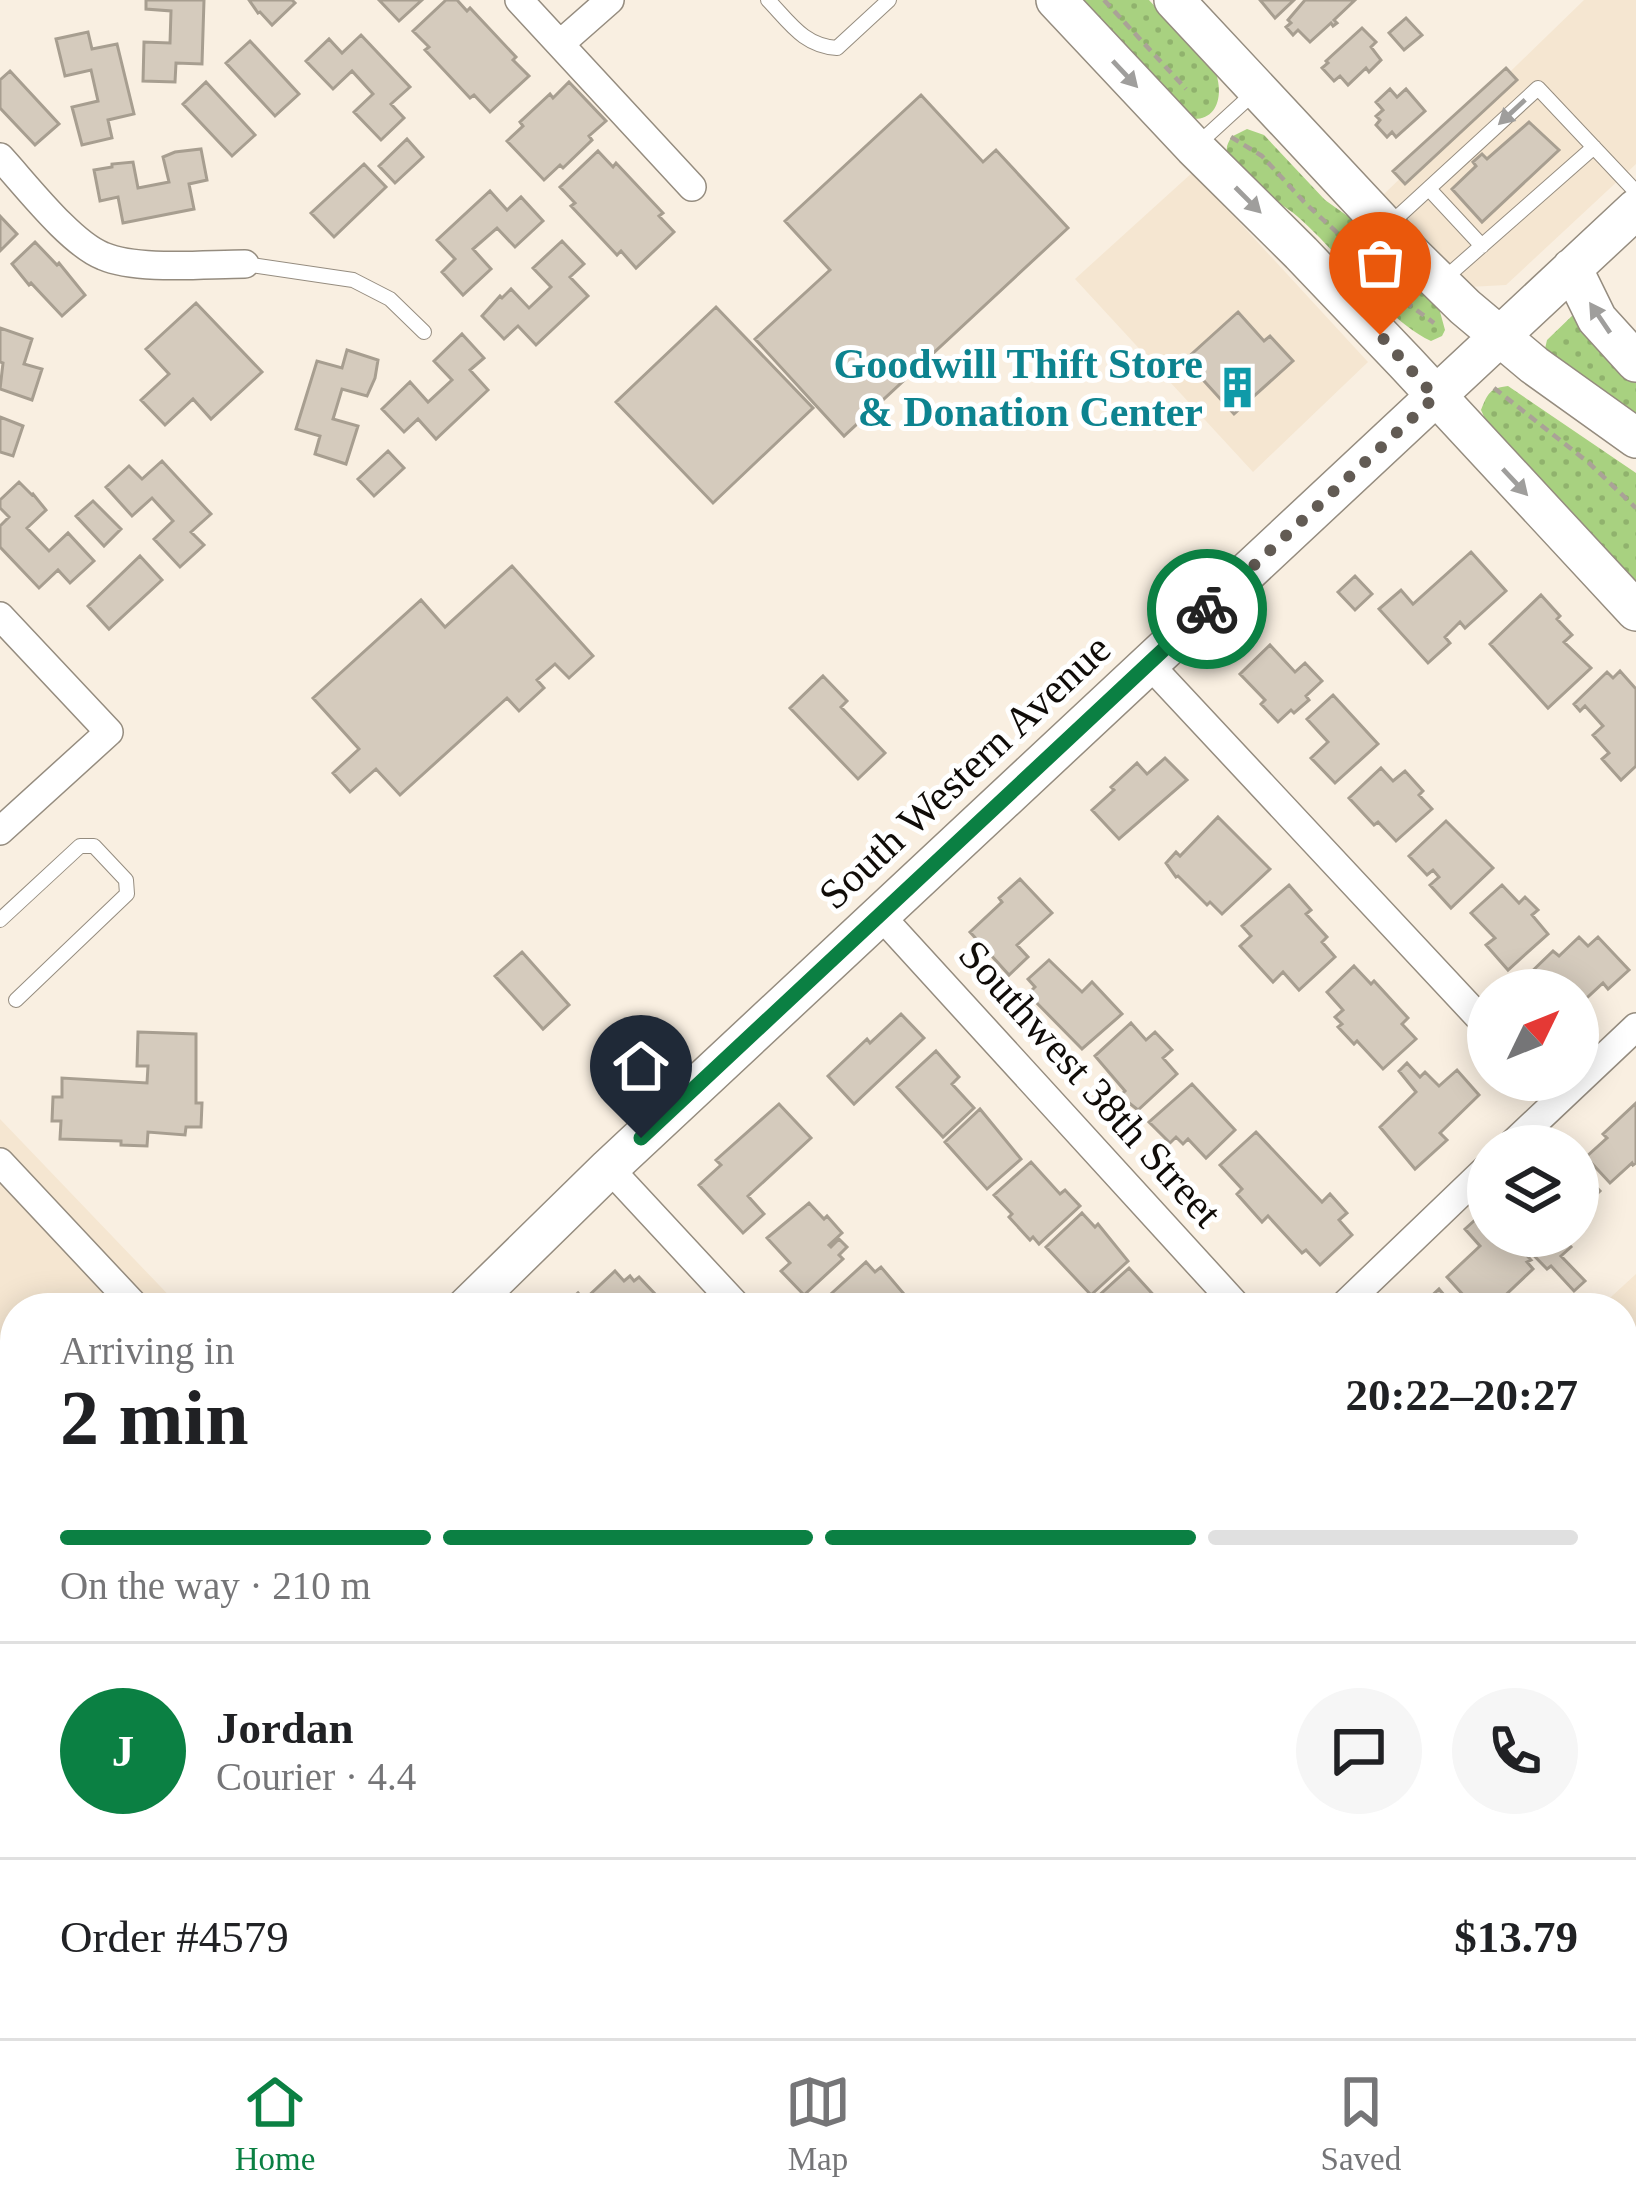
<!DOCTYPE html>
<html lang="en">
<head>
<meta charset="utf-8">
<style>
  body { margin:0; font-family:Georgia,serif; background:#f6f6f6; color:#202124; height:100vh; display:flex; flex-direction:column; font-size:45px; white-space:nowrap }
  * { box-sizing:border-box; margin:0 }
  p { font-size:39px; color:#757577 }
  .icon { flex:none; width:66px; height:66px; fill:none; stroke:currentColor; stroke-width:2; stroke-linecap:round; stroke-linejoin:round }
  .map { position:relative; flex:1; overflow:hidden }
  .drawer { position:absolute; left:0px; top:1293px; width:1638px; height:747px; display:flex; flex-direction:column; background:#fff; border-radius:48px 48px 0 0; box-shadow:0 6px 30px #0003 }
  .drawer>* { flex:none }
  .needle { width:78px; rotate:47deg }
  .fabs { position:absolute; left:1467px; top:969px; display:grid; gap:24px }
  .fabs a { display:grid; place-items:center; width:132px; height:132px; border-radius:50%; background:#fff; box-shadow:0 6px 30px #0003; font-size:60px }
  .pin { position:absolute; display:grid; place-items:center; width:102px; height:102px; color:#fff; margin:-123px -51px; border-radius:50% 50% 50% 0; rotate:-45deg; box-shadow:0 0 12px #0007 }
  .pin .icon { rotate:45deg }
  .courier { position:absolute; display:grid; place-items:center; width:120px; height:120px; margin:-60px; border:9px solid #0b8043; border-radius:50%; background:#fff; color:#222; box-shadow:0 3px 15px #0007 }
  .headline em { font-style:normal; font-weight:700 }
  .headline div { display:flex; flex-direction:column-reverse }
  .headline { display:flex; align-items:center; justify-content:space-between; height:204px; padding:0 60px }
  h1 { font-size:78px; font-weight:700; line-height:90px }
  .bar { display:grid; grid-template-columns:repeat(4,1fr); gap:18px 12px; align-content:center; height:144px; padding:0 60px }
  .bar i { height:15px; border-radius:9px; background:#e0e0e0 }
  .bar .selected { background:#0b8043 }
  .bar p { grid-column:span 4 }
  .line { display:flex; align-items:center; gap:30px; padding:0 60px; border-top:3px solid #e0e0e0 }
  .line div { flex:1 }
  .round { display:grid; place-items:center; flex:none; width:126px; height:126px; border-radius:63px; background:#f6f6f6 }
  .tabs { display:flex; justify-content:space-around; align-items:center; height:168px; border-top:3px solid #e0e0e0; background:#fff; font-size:33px; color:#757577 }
  .tabs a { display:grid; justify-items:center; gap:6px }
  .tabs .selected { color:#0b8043 }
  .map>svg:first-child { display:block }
  .built { fill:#f5e6d1 }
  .grass { fill:url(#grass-dots) }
  .building { fill:#d5cbbd; stroke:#a79e90; stroke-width:3 }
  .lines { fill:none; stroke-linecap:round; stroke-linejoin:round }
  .lane-casing { stroke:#958c7f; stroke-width:16 }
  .street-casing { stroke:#958c7f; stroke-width:30 }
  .secondary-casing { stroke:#958c7f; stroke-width:42 }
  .path { stroke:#aaa297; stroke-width:4.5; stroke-dasharray:9 6; stroke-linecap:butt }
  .lane { stroke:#fff; stroke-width:14 }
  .street { stroke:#fff; stroke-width:27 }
  .secondary { stroke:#fff; stroke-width:39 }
  .oneway { fill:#9f9e9c }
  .done { stroke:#625b54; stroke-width:12; stroke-dasharray:0 21.6 }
  .route { stroke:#0b8043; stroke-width:15 }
  .labels { text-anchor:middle; stroke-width:10; stroke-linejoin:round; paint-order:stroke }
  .culture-label { font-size:42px; font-weight:bold; fill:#0d838f; stroke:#fff; text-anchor:end }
  .street-label { font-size:42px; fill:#100c08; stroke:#fff }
</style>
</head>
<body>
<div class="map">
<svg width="1636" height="2038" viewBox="0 0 1636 2038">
  <defs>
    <pattern id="grass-dots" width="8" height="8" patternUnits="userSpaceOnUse" patternTransform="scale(3)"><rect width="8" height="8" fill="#a8d180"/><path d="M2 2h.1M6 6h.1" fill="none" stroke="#90b26d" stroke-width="1.8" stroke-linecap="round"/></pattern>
  </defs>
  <rect width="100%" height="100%" fill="#f9efe1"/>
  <!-- built -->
  <path class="built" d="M 1584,0 L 1636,0 L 1636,164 L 1506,285 L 1469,287 L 1382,196 Z
    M 1193,172 L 1368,362 L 1253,472 L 1075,279 Z
    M 0,1119 L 181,1308 L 15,1308 L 15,1678 L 0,1692 Z
    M 1636,1274 L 1636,2038 L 1168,2038 L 1156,2025 L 1623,2025 L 1623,1308 L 1599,1308 Z
    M 15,1782 L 15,2025 L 1041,2025 L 1027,2038 L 0,2038 L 0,1796 Z"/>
  <!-- grass -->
  <path class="grass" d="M 1071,0 L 1149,0 L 1216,73 C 1224,98 1216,124 1186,118 Z
    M 1247,129 L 1264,135 L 1325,200 L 1377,237 L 1439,308 L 1445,330 L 1442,336 L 1431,341 C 1383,319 1336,247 1292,212 C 1272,197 1238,179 1228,155 C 1225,147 1228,144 1231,137 Z
    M 1575,313 L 1579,321 L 1636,382 L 1636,422 L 1544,353 L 1547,340 Z
    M 1508,386 L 1636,473 L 1636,594 L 1491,432 L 1481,410 C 1488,393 1490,388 1508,386 Z"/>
  <!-- building -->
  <path class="building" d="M 146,0 L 204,0 L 202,64 L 176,63 L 175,82 L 143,81 L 144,42 L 170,43 L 171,11 L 146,9 Z
    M 249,0 L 292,0 L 295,3 L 272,25 L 260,12 L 258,13 Z
    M 379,0 L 422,0 L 399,21 Z
    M 446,0 L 457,0 L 467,11 L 470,8 L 516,57 L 513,60 L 529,76 L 490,112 L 474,95 L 470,98 L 425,50 L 429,47 L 413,31 Z
    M 1260,0 L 1294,0 L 1275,18 Z
    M 1305,0 L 1355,0 L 1334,20 L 1337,23 L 1333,26 L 1331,23 L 1310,42 L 1298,30 L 1293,35 L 1286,27 L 1291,23 L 1288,20 Z
    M 1406,18 L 1422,35 L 1404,50 L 1389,33 Z
    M 1362,28 L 1376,42 L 1371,47 L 1381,60 L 1369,72 L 1366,68 L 1348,85 L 1340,76 L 1334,81 L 1322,68 L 1328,63 L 1326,61 Z
    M 88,32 L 92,49 L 117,44 L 134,114 L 108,120 L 112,138 L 82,145 L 72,107 L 98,101 L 91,70 L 65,76 L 56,39 Z
    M 361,35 L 410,87 L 391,104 L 404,118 L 381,140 L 354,112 L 373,94 L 352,71 L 333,89 L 306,61 L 329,39 L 342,53 Z
    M 250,41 L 299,94 L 275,116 L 226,63 Z
    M 1506,68 L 1517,80 L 1405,184 L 1393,171 Z
    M 10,71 L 59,124 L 35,145 L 0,108 L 0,80 Z
    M 206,82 L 255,135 L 232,156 L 183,104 Z
    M 569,82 L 606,121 L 589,136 L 592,140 L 563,168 L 560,165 L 544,180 L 507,141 L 523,126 L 520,122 L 550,94 L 553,98 Z
    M 1390,89 L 1397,97 L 1406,89 L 1425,111 L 1396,137 L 1392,132 L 1387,137 L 1376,125 L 1380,120 L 1376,116 L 1383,110 L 1376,102 Z
    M 921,95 L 983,162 L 996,150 L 1068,228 L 844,436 L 755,339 L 830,270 L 785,221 Z
    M 1529,122 L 1559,150 L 1482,222 L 1452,189 L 1476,166 L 1473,162 L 1482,154 L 1487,159 Z
    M 407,139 L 423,157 L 395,183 L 379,166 Z
    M 201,149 L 207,180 L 189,184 L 194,209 L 123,223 L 118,197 L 100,201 L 94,170 L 112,167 L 112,164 L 133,162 L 138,188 L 169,182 L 163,157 L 175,152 Z
    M 598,151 L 613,167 L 616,163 L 663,213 L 659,216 L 674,232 L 636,268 L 621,251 L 617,255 L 571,206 L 575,203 L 560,187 Z
    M 364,164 L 386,187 L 334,237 L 311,213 Z
    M 490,191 L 507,210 L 521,197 L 543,221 L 515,247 L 497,228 L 473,249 L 491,269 L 463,295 L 442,272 L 455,259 L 437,240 Z
    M 0,216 L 17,234 L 0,251 Z
    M 562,241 L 584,264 L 570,277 L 588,296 L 536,345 L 518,326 L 504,339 L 482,316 L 500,296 L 502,298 L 511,289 L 529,308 L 551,287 L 533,268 Z
    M 35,242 L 57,265 L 59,263 L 85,295 L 62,316 L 31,283 L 29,285 L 12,264 Z
    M 196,303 L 262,372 L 211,419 L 193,399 L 165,425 L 141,400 L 169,374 L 146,349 Z
    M 716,307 L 813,408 L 713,503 L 616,402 Z
    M 1238,312 L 1264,341 L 1270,336 L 1293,361 L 1234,414 L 1185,360 Z
    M 0,328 L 32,339 L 24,364 L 42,369 L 32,400 L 0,389 L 3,363 L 0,362 Z
    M 462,334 L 484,358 L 470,370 L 488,390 L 436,439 L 418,419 L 404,432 L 382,409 L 410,382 L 428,402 L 452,380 L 434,361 Z
    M 347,350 L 378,360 L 375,378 L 367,396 L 342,389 L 333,419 L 358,426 L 346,464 L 315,454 L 320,436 L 296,429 L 317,361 L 342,368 Z
    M 0,417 L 23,426 L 13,456 L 0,452 Z
    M 388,451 L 404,468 L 374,496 L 358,479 Z
    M 162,461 L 211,514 L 191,532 L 204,545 L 180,567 L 154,539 L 173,521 L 152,498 L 132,516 L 106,487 L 129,466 L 142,479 Z
    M 19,482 L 32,495 L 33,494 L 46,510 L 27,528 L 49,551 L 68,533 L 94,561 L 70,583 L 58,570 L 39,588 L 0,547 L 0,526 L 9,517 L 0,508 L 0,500 Z
    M 93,501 L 121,529 L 104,546 L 76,516 Z
    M 1471,552 L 1506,591 L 1465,628 L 1460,622 L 1445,637 L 1450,643 L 1428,663 L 1379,609 L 1401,590 L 1413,604 Z
    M 140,556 L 162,580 L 109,629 L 88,606 Z
    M 512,566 L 593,656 L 569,678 L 555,664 L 537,680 L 544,688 L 519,711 L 507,698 L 400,795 L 376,769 L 350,792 L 333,773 L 359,749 L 313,698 L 421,600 L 445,627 Z
    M 1355,576 L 1372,594 L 1355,610 L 1338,592 Z
    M 1541,595 L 1560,616 L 1557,619 L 1572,635 L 1564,642 L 1591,668 L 1548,708 L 1490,644 Z
    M 1270,645 L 1295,672 L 1305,663 L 1322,681 L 1306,696 L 1309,700 L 1294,713 L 1291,710 L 1278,722 L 1261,704 L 1265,700 L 1240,674 Z
    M 1620,671 L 1636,689 L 1636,766 L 1621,780 L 1602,759 L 1609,753 L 1593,735 L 1603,726 L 1585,706 L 1580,711 L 1574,704 L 1607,672 L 1613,678 Z
    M 823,676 L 847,701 L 841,707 L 885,753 L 858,779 L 790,708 Z
    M 1333,695 L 1378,744 L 1335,783 L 1311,758 L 1328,742 L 1307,719 Z
    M 1165,758 L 1187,780 L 1119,839 L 1092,810 L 1114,790 L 1111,787 L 1137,763 L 1147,774 Z
    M 1381,768 L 1393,781 L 1405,771 L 1423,791 L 1419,795 L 1432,809 L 1396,841 L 1378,822 L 1374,825 L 1349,798 Z
    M 1218,817 L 1270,869 L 1222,914 L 1210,902 L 1207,905 L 1178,876 L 1176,877 L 1166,863 L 1176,852 L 1180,856 Z
    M 1446,821 L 1493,868 L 1451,908 L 1430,885 L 1439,877 L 1433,870 L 1427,875 L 1409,856 Z
    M 1020,879 L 1052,913 L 1017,945 L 1028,957 L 1009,975 L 970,932 L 1002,902 L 999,898 Z
    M 1289,885 L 1311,910 L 1306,914 L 1327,937 L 1322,942 L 1335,957 L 1299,990 L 1283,972 L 1273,982 L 1240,946 L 1251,936 L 1242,926 Z
    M 1502,885 L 1519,903 L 1525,897 L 1538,910 L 1532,915 L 1548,934 L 1508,970 L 1486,945 L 1495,938 L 1471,913 Z
    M 1579,937 L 1588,946 L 1598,937 L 1629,970 L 1608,989 L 1603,983 L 1578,1006 L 1578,990 L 1534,990 L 1524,979 L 1553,951 L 1559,956 Z
    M 522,952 L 569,1005 L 543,1029 L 495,976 Z
    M 1049,960 L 1082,992 L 1092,982 L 1122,1014 L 1082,1049 L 1028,994 L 1035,987 L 1028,979 Z
    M 1354,966 L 1371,984 L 1374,981 L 1408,1018 L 1402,1024 L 1416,1039 L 1383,1069 L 1357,1041 L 1354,1044 L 1338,1027 L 1342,1024 L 1335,1017 L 1343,1010 L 1327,992 Z
    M 901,1014 L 924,1038 L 854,1104 L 828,1076 L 867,1039 L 870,1043 Z
    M 1131,1023 L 1146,1040 L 1155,1032 L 1172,1050 L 1163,1058 L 1177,1074 L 1138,1110 L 1124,1099 L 1122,1094 L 1125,1091 L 1095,1056 Z
    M 138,1032 L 196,1034 L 196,1103 L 202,1103 L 201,1127 L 186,1127 L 185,1135 L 148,1132 L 147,1146 L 121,1145 L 121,1141 L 60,1139 L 61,1121 L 52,1121 L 53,1097 L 62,1097 L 62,1078 L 147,1083 L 148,1066 L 137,1066 Z
    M 936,1051 L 959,1077 L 952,1084 L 974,1108 L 943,1137 L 897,1087 Z
    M 1407,1063 L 1420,1077 L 1425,1072 L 1439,1086 L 1457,1070 L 1479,1095 L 1440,1133 L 1447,1140 L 1415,1169 L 1380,1127 L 1416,1092 L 1399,1071 Z
    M 1192,1084 L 1235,1130 L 1206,1158 L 1188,1139 L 1183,1144 L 1176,1137 L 1170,1143 L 1149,1122 Z
    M 1636,1103 L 1636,1163 L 1633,1165 L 1632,1163 L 1610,1183 L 1586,1157 L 1607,1138 L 1603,1134 Z
    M 779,1104 L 811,1138 L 748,1196 L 764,1214 L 743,1233 L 699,1185 L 721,1165 L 716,1160 Z
    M 980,1109 L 1021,1159 L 987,1189 L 945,1142 Z
    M 1256,1132 L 1322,1202 L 1330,1194 L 1347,1213 L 1339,1220 L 1352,1235 L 1320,1265 L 1306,1250 L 1302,1253 L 1268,1216 L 1262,1222 L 1237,1194 L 1242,1189 L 1220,1165 Z
    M 1031,1162 L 1060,1194 L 1065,1190 L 1080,1206 L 1039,1244 L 1033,1237 L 1030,1240 L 1009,1217 L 1012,1214 L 994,1195 Z
    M 1578,1168 L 1600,1191 L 1578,1212 Z
    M 809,1203 L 824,1219 L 827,1216 L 842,1233 L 829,1245 L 831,1247 L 839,1239 L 847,1247 L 839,1255 L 843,1259 L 804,1295 L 781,1271 L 790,1263 L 767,1238 Z
    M 1485,1211 L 1488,1214 L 1488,1236 L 1509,1236 L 1531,1260 L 1527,1262 L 1533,1269 L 1495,1305 L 1489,1299 L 1475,1308 L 1447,1277 L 1480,1246 L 1465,1229 Z
    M 1082,1213 L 1095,1227 L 1098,1224 L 1128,1261 L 1091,1295 L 1046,1247 Z
    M 1515,1236 L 1561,1236 L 1571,1247 L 1561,1256 L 1585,1281 L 1574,1291 L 1551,1266 L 1547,1269 Z
    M 866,1262 L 875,1272 L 881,1267 L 915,1307 L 826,1308 L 821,1303 Z
    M 1129,1268 L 1159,1301 L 1164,1296 L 1175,1308 L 1099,1308 L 1093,1301 Z
    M 615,1271 L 624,1281 L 630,1276 L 634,1281 L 639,1277 L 657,1296 L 644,1308 L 561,1308 L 578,1293 L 584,1300 Z
    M 1439,1289 L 1455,1308 L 1416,1308 L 1426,1301 Z
    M 15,1398 L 15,1529 L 0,1543 L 0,1489 L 3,1487 L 0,1484 L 0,1410 Z
    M 217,2025 L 355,2025 L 367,2038 L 203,2038 Z
    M 649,2025 L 749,2025 L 735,2038 L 661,2038 Z"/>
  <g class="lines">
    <defs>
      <path id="lane" d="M 768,0 C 790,23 804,46 837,48 L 889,0
        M 1198,144 L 1257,90
        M 1429,189 L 1482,246
        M 1390,224 L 1538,88 L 1636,192
        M 245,264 L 353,280 L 390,299 L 424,332
        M 1444,279 L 1594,147
        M 0,920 L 80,846 L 94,846 L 126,880 L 127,894 L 16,1000
        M 0,1818 L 15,1804
        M 0,1825 L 15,1841
        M 0,1905 L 15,1921
        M 0,1990 L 15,2006
        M 33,2025 L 45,2038
        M 112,2025 L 124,2038
        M 418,2025 L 430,2038
        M 608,2025 L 620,2038
        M 153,2038 L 166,2025
        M 785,2038 L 799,2025
        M 836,2038 L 850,2025"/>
      <path id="street" d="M 519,0 L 692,187
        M 560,44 L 610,0
        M 0,157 C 25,184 70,243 103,256 C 138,271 206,264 245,264
        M 0,616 L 109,732 L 0,831
        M 1148,663 L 1488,1027
        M 880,915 L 1239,1308
        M 1510,1146 L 1636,1027
        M 0,1162 L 137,1308
        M 609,1168 L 739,1308
        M 1341,1308 L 1488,1167
        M 1065,2038 L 1079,2025"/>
      <path id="secondary" d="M 1056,0 L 1194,147 L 1301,253 L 1406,363 L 1636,611
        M 1174,0 L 1414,257 L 1465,307 L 1534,365 L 1636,438
        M 1572,268 L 1597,319 L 1636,362
        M 466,1308 L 609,1168 L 1636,209
        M 0,1742 L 15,1728"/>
    </defs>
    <!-- lane casing -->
    <use href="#lane" class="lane-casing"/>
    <!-- street casing -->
    <use href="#street" class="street-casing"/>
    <!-- secondary casing -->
    <use href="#secondary" class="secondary-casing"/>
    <!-- path -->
    <path class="path" d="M 1104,0 L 1186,89
      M 1231,137 L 1262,156 L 1305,203 L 1371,264 L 1411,306 L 1434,323
      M 1494,388 L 1589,463 L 1636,508
      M 1623,1694 L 1636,1688
      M 1623,1976 L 1636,2008
      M 1623,1977 L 1636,1962"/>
    <!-- lane -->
    <use href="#lane" class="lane"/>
    <!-- street -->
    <use href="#street" class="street"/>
    <!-- secondary -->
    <use href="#secondary" class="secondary"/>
  </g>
  <!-- one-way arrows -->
  <defs><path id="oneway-solid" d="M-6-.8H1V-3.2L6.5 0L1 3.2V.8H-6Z" transform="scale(3)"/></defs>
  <g class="oneway">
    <use href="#oneway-solid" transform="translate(1125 74) rotate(47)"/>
    <use href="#oneway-solid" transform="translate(1512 112) rotate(137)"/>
    <use href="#oneway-solid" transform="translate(1248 200) rotate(45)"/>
    <use href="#oneway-solid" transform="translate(1600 318) rotate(-124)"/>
    <use href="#oneway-solid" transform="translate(1515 482) rotate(47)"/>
  </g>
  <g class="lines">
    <!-- done -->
    <path class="done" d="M 1207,609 L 1435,397 L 1380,335"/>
    <!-- route -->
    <path class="route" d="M 641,1138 L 1207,609"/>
  </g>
  <!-- icons -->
  <defs>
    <symbol id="building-bare" viewBox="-9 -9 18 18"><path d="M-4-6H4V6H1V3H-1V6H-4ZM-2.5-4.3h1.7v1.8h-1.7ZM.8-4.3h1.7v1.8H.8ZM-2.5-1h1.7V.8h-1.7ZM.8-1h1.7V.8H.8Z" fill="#0f9aa8" stroke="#fff" stroke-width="2.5" paint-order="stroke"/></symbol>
  </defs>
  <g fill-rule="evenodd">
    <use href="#building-bare" x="1208" y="358" width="59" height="59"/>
  </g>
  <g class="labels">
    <!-- culture labels -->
    <g class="culture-label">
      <text x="1203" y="378">Goodwill Thift Store<tspan x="1203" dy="48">&amp; Donation Center</tspan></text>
    </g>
    <!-- street labels -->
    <g class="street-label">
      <text transform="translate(964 771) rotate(-43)" y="15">South Western Avenue</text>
      <text transform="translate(1091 1083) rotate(48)" y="15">Southwest 38th Street</text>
    </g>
  </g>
</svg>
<div class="fabs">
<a><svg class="needle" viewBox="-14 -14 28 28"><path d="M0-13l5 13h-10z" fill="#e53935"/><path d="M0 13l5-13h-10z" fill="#757577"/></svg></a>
<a><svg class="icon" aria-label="layers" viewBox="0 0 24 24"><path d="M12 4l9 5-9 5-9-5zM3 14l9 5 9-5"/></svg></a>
</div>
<div class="pin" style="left:1380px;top:335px;background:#ea580c"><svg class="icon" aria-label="bag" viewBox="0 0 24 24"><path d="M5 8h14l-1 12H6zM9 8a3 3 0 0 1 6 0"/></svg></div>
<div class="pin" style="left:641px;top:1138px;background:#1f2937"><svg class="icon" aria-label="home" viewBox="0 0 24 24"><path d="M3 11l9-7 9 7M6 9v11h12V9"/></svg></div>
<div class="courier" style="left:1207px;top:609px"><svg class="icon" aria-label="bike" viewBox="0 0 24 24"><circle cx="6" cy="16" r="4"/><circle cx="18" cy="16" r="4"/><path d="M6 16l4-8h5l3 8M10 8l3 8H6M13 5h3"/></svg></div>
<section class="drawer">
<div class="headline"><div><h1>2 min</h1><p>Arriving in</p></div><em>20:22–20:27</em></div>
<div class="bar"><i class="selected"></i><i class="selected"></i><i class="selected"></i><i></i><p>On the way · 210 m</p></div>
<div class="line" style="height:216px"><b class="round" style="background:#0b8043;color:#fff">J</b><div><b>Jordan</b><p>Courier · 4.4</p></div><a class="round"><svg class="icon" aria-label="chat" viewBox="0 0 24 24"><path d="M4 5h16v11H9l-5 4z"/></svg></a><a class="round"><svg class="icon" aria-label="phone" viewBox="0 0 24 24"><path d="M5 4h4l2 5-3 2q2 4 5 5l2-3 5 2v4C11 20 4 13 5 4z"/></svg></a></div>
<div class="line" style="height:156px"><div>Order #4579</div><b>$13.79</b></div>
</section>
</div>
<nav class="tabs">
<a class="selected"><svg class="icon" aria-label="home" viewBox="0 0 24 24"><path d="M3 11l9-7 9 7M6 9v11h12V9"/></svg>Home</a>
<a><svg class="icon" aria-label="map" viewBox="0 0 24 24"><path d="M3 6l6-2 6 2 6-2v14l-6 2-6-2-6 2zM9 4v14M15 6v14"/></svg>Map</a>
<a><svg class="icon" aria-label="saved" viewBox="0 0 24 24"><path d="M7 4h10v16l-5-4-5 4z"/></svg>Saved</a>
</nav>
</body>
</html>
